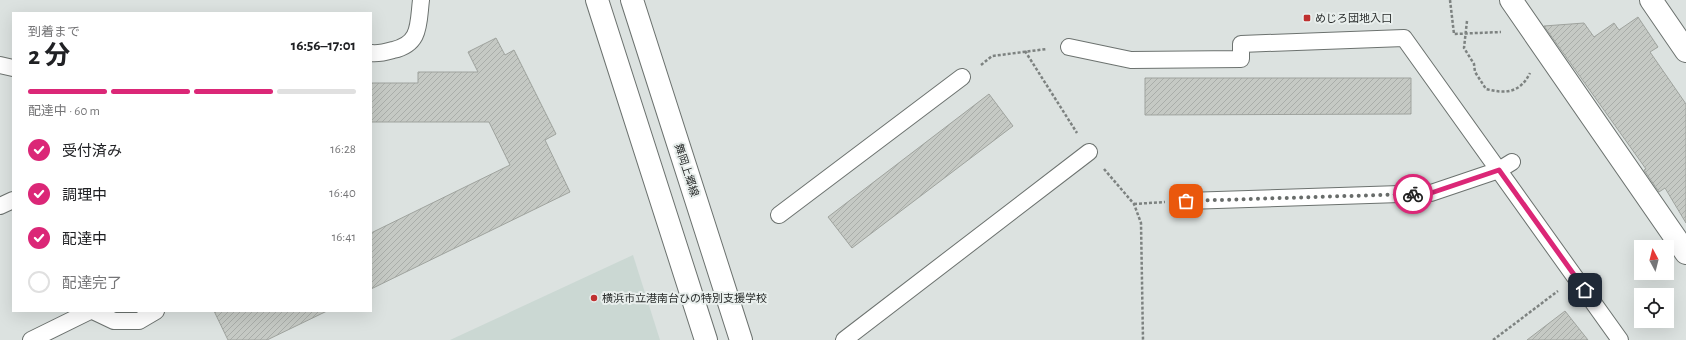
<!DOCTYPE html>
<html lang="ja">
<head>
<meta charset="utf-8">
<style>
  body { margin:0; font-family:"Alegreya Sans","Noto Sans JP",sans-serif; background:#f2f2f2; color:#202124; height:100vh; display:flex; flex-direction:column; font-size:15px; white-space:nowrap }
  * { box-sizing:border-box; margin:0 }
  p { font-size:13px; color:#757577 }
  .icon { flex:none; width:22px; height:22px; fill:none; stroke:currentColor; stroke-width:2; stroke-linecap:round; stroke-linejoin:round }
  .map { position:relative; flex:1; overflow:hidden }
  .panel { position:absolute; left:12px; top:12px; width:360px; height:300px; display:flex; flex-direction:column; background:#fff; border-radius:0px; box-shadow:0 4px 16px #0002 }
  .panel>* { flex:none }
  .needle { width:26px; rotate:353deg }
  .tools { position:absolute; left:1634px; top:240px; display:grid; gap:8px }
  .tools a { display:grid; place-items:center; width:40px; height:40px; border-radius:0px; background:#fff; box-shadow:0 4px 16px #0002; font-size:20px }
  .pin { position:absolute; display:grid; place-items:center; width:34px; height:34px; color:#fff; margin:-17px; border-radius:8px; box-shadow:0 2px 6px #0006 }
  .courier { position:absolute; display:grid; place-items:center; width:40px; height:40px; margin:-20px; border:3px solid #db2777; border-radius:50%; background:#fff; color:#222; box-shadow:0 1px 5px #0007 }
  .summary em { font-style:normal; font-weight:700 }
  .summary div { display:flex; flex-direction:column-reverse }
  .summary { display:flex; align-items:center; justify-content:space-between; height:68px; padding:0 16px }
  h1 { font-size:26px; font-weight:700; line-height:30px }
  .bar { display:grid; grid-template-columns:repeat(4,1fr); gap:6px 4px; align-content:center; height:48px; padding:0 16px }
  .bar i { height:5px; border-radius:3px; background:#e0e0e0 }
  .bar .selected { background:#db2777 }
  .bar p { grid-column:span 4 }
  ol { padding:0 16px; list-style:none }
  li { display:flex; align-items:center; gap:12px; height:44px }
  li p { margin-inline-start:auto }
  li .icon { padding:4px; border-radius:50%; background:#db2777; color:#fff; stroke-width:4 }
  li:last-child { color:#757577 }
  li i { width:22px; height:22px; border:2px solid #e0e0e0; border-radius:50% }
  .map>svg:first-child { display:block }
  .built { fill:#cbd8d3 }
  .building { fill:url(#building-hatch); stroke:#9fa39e }
  .lines { fill:none; stroke-linecap:round; stroke-linejoin:round }
  .service-casing { stroke:#6c726f; stroke-width:18 }
  .pedestrian-casing { stroke:#6c726f; stroke-width:24 }
  .minor-casing { stroke:#6c726f; stroke-width:24 }
  .tertiary-casing { stroke:#6c726f; stroke-width:24 }
  .path { stroke:#7d8280; stroke-width:2.5; stroke-dasharray:3 2; stroke-linecap:butt }
  .service { stroke:#fff; stroke-width:16 }
  .pedestrian { stroke:#fff; stroke-width:22 }
  .minor { stroke:#fff; stroke-width:22 }
  .tertiary { stroke:#fff; stroke-width:22 }
  .done { stroke:#686c6a; stroke-width:4; stroke-dasharray:0 7.2 }
  .route { stroke:#db2777; stroke-width:5 }
  .poi-dot { fill:#bf302f; stroke:#e9efed; stroke-width:1.5 }
  .labels { text-anchor:middle; stroke-width:4; stroke-linejoin:round; paint-order:stroke }
  .poi-label { font-size:11px; fill:#292c2b; stroke:#e9efed; text-anchor:start }
  .street-label { font-size:11px; fill:#292c2b; stroke:#e9efed }
</style>
</head>
<body>
<div class="map">
<svg width="1686" height="340" viewBox="0 0 1686 340">
  <defs>
    <pattern id="building-hatch" width="6" height="6" patternUnits="userSpaceOnUse"><rect width="6" height="6" fill="#c5c9c4"/><path d="M-1 1l2-2M0 6l6-6M5 7l2-2" fill="none" stroke="#a9ada9"/></pattern>
  </defs>
  <rect width="100%" height="100%" fill="#dce2e0"/>
  <!-- built -->
  <path class="built" d="M 633,255 L 660,340 L 450,340 Z"/>
  <!-- building -->
  <path class="building" d="M 1638,17 L 1658,47 L 1650,52 L 1686,104 L 1686,223 L 1665,188 L 1659,192 L 1644,170 L 1646,169 L 1544,26 L 1584,23 L 1594,37 L 1614,23 L 1619,30 Z
    M 496,38 L 505,55 L 514,50 L 556,134 L 545,140 L 570,192 L 371,289 L 371,233 L 510,165 L 489,122 L 371,122 L 371,83 L 418,83 L 418,72 L 478,72 L 468,52 Z
    M 1145,78 L 1411,78 L 1411,114 L 1145,115 Z
    M 989,94 L 1013,126 L 852,248 L 828,217 Z
    M 214,311 L 327,311 L 267,340 L 228,340 Z
    M 1565,311 L 1588,340 L 1527,340 Z"/>
  <g class="lines">
    <defs>
      <path id="service" d="M 1069,47 L 1131,60 L 1241,59 L 1241,44 L 1404,38 L 1620,340
        M 371,53 C 379,54 386,52 393,50 C 421,44 418,24 421,0
        M 0,65 L 13,68
        M 1186,201 L 1431,193 L 1499,170 L 1512,162
        M 0,206 L 13,200
        M 779,215 L 962,77
        M 93,311 L 114,321 L 139,321 L 156,311
        M 31,340 L 90,311
        M 844,340 L 1089,152"/>
      <path id="pedestrian" d="M 1511,0 L 1686,253"/>
      <path id="minor" d="M 1651,0 L 1686,51"/>
      <path id="tertiary" d="M 597,0 L 706,340
        M 632,0 L 741,340"/>
    </defs>
    <!-- service casing -->
    <use href="#service" class="service-casing"/>
    <!-- pedestrian casing -->
    <use href="#pedestrian" class="pedestrian-casing"/>
    <!-- minor casing -->
    <use href="#minor" class="minor-casing"/>
    <!-- tertiary casing -->
    <use href="#tertiary" class="tertiary-casing"/>
    <!-- path -->
    <path class="path" d="M 1450,0 L 1454,34 L 1501,32
      M 1467,21 L 1464,48 L 1474,64 L 1475,72 L 1486,89 C 1506,94 1520,93 1530,73
      M 1025,51 L 1077,133
      M 981,65 L 992,56 L 1047,49
      M 1104,169 L 1134,204 L 1141,223 L 1143,340
      M 1134,204 L 1165,202
      M 1493,340 L 1558,291"/>
    <!-- service -->
    <use href="#service" class="service"/>
    <!-- pedestrian -->
    <use href="#pedestrian" class="pedestrian"/>
    <!-- minor -->
    <use href="#minor" class="minor"/>
    <!-- tertiary -->
    <use href="#tertiary" class="tertiary"/>
  </g>
  <g class="lines">
    <!-- done -->
    <path class="done" d="M 1186,201 L 1413,194"/>
    <!-- route -->
    <path class="route" d="M 1413,194 L 1431,193 L 1499,170 L 1585,290"/>
  </g>
  <!-- markers -->
  <g class="poi-dot">
    <rect x="1303" y="14" width="8" height="8" rx="2"/>
    <circle cx="594" cy="298" r="4"/>
  </g>
  <g class="labels">
    <!-- poi labels -->
    <g class="poi-label">
      <text x="1315" y="22">めじろ団地入口</text>
      <text x="602" y="302">横浜市立港南台ひの特別支援学校</text>
    </g>
    <!-- street labels -->
    <g class="street-label">
      <text transform="translate(687 170) rotate(72)" y="4">舞岡上郷線</text>
    </g>
  </g>
</svg>
<div class="tools">
<a><svg class="needle" viewBox="-14 -14 28 28"><path d="M0-13l5 13h-10z" fill="#e53935"/><path d="M0 13l5-13h-10z" fill="#757577"/></svg></a>
<a><svg class="icon" aria-label="locate" viewBox="0 0 24 24"><circle cx="12" cy="12" r="6"/><path d="M12 2v4M12 18v4M2 12h4M18 12h4"/></svg></a>
</div>
<div class="pin" style="left:1186px;top:201px;background:#ea580c"><svg class="icon" aria-label="bag" viewBox="0 0 24 24"><path d="M5 8h14l-1 12H6zM9 8a3 3 0 0 1 6 0"/></svg></div>
<div class="pin" style="left:1585px;top:290px;background:#1f2937"><svg class="icon" aria-label="home" viewBox="0 0 24 24"><path d="M3 11l9-7 9 7M6 9v11h12V9"/></svg></div>
<div class="courier" style="left:1413px;top:194px"><svg class="icon" aria-label="bike" viewBox="0 0 24 24"><circle cx="6" cy="16" r="4"/><circle cx="18" cy="16" r="4"/><path d="M6 16l4-8h5l3 8M10 8l3 8H6M13 5h3"/></svg></div>
<section class="panel">
<div class="summary"><div><h1>2 分</h1><p>到着まで</p></div><em>16:56–17:01</em></div>
<div class="bar"><i class="selected"></i><i class="selected"></i><i class="selected"></i><i></i><p>配達中 · 60 m</p></div>
<ol>
<li><svg class="icon" aria-label="check" viewBox="0 0 24 24"><path d="M5 12l5 5 9-10"/></svg>受付済み<p>16:28</p></li>
<li><svg class="icon" aria-label="check" viewBox="0 0 24 24"><path d="M5 12l5 5 9-10"/></svg>調理中<p>16:40</p></li>
<li><svg class="icon" aria-label="check" viewBox="0 0 24 24"><path d="M5 12l5 5 9-10"/></svg>配達中<p>16:41</p></li>
<li><i></i>配達完了</li>
</ol>
</section>
</div>
</body>
</html>
